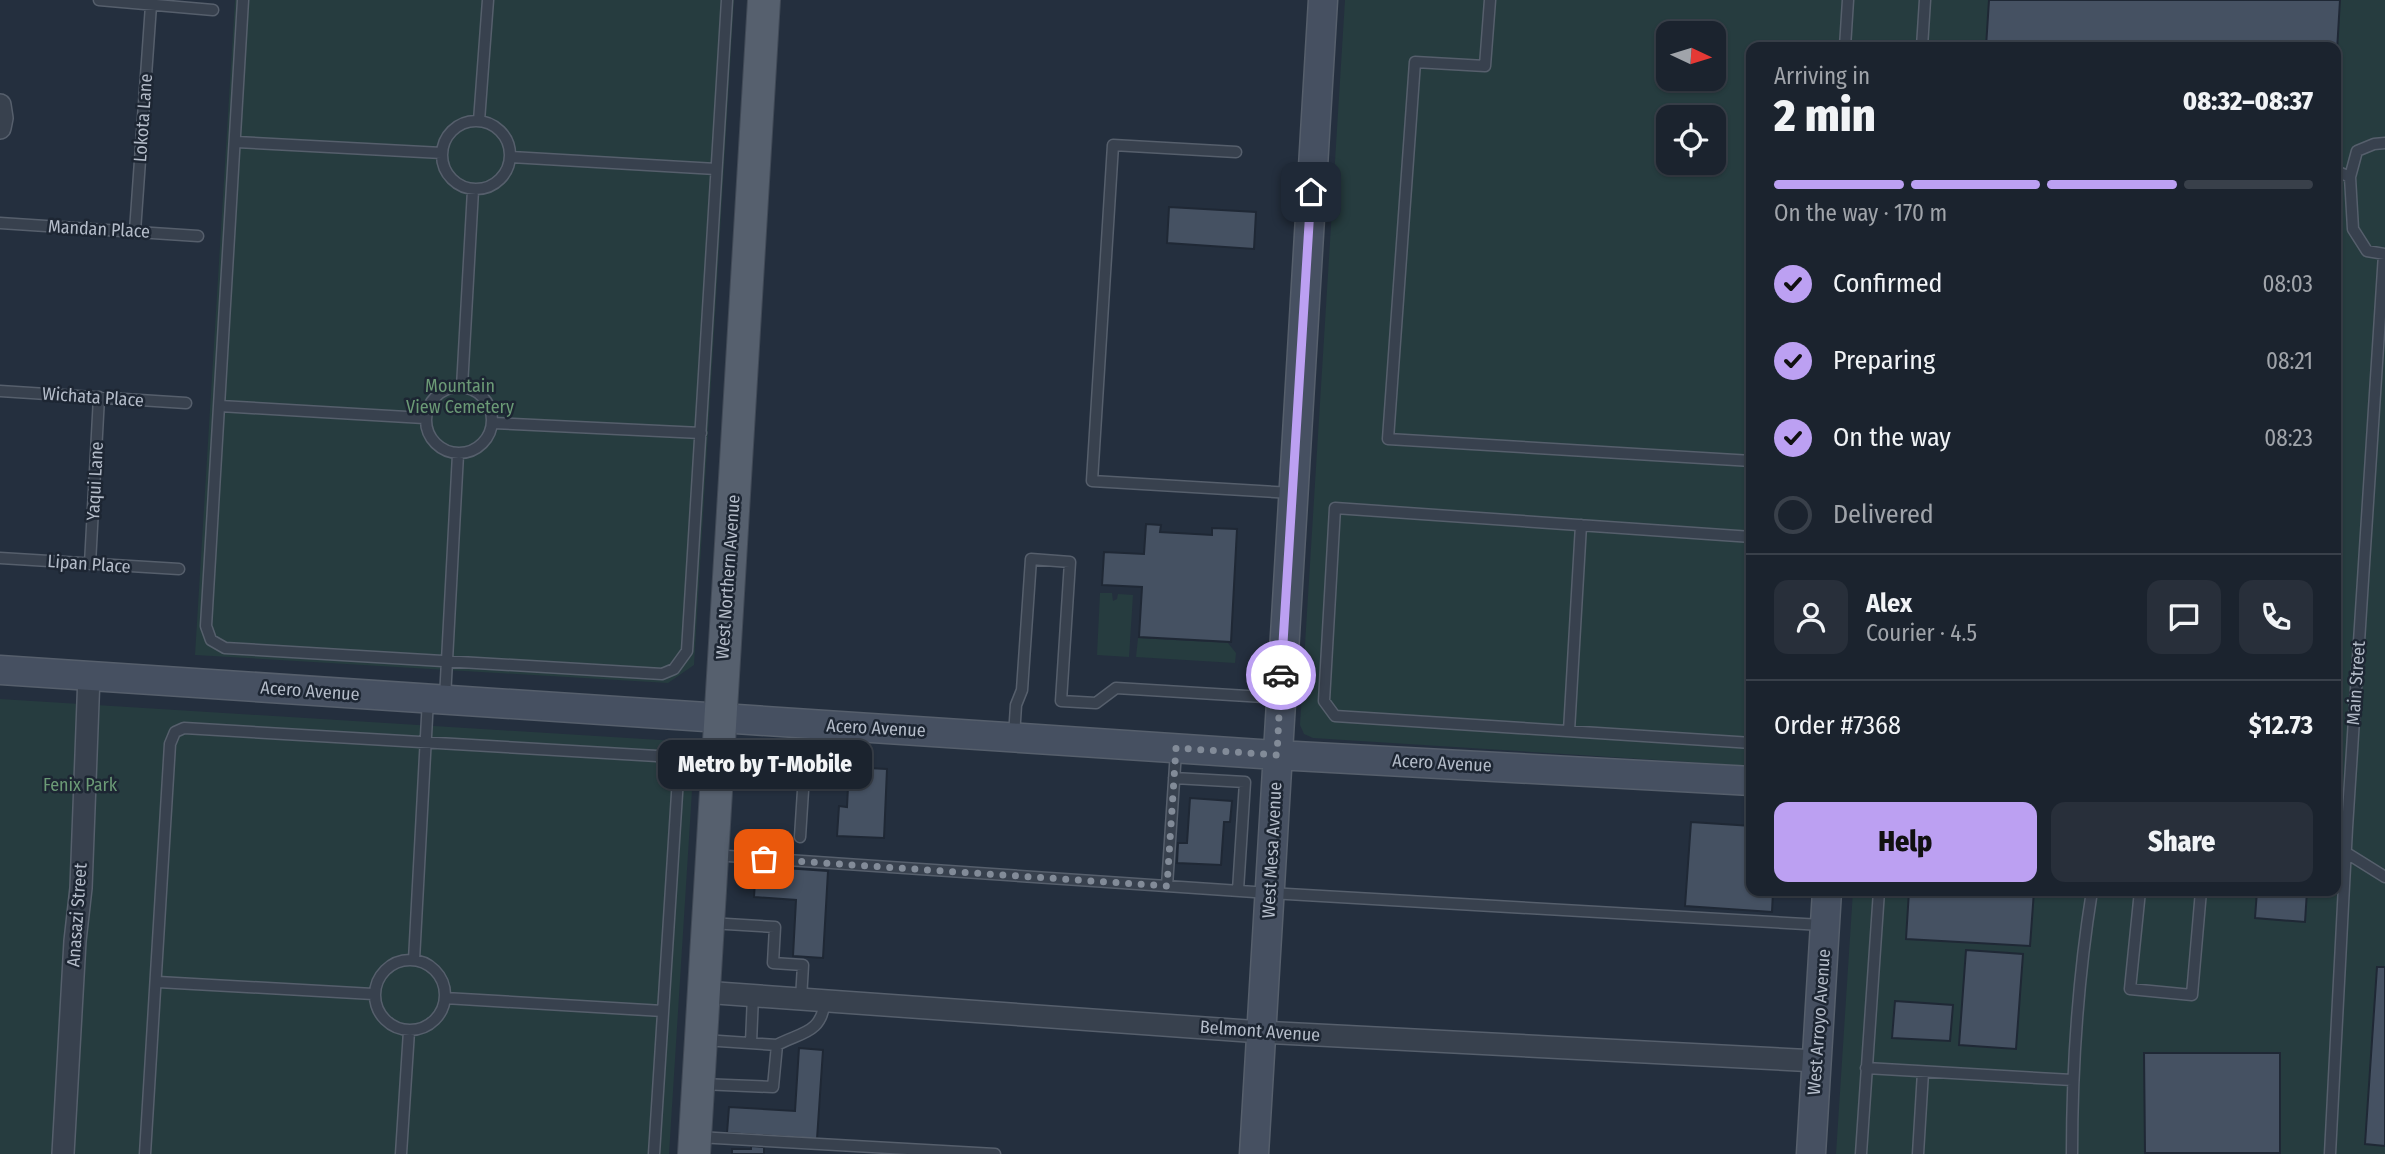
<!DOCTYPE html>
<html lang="en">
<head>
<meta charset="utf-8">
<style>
  body { margin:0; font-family:"Fira Sans Condensed",sans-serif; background:#282f3a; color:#f1f3f6; height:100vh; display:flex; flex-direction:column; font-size:26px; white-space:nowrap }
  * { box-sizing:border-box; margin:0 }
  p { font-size:23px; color:#a0a4aa }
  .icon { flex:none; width:38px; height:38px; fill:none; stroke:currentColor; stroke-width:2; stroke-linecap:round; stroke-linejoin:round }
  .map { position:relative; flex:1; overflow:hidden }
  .panel { position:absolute; left:1746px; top:42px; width:595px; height:854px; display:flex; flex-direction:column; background:#1b232e; border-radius:14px; box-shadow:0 2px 5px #0004,0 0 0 2px #39404a }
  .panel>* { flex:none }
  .needle { width:46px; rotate:94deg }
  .fabs { position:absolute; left:1656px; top:21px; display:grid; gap:14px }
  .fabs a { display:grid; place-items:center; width:70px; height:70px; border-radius:14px; background:#1b232e; box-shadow:0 2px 5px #0004,0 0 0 2px #39404a; font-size:35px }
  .pin { position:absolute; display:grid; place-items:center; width:60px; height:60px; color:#fff; margin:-30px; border-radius:14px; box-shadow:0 4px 10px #0006 }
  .courier { position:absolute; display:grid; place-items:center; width:70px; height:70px; margin:-35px; border:5px solid #bca0f2; border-radius:50%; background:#fff; color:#222; box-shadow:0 2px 9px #0007 }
  .bubble { position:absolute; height:49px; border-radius:14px; background:#1b232e; box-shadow:0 2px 5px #0004,0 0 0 2px #39404a; font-size:23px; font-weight:800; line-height:49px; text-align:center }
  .headline em { font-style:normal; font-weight:800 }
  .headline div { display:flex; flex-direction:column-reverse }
  .headline { display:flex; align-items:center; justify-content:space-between; height:119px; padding:0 28px }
  h1 { font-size:46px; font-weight:800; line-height:52px }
  .bar { display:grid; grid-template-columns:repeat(4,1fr); gap:10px 7px; align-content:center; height:84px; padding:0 28px }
  .bar i { height:9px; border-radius:5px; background:#39404a }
  .bar .on { background:#bca0f2 }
  .bar p { grid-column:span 4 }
  .line { display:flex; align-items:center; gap:18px; padding:0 28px; border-top:2px solid #39404a }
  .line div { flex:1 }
  .round { display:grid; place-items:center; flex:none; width:74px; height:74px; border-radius:14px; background:#282f3a }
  ol { padding:0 28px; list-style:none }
  li { display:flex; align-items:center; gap:21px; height:77px }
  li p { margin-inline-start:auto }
  li .icon { padding:7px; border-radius:50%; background:#bca0f2; color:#111; stroke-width:4 }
  li:last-child { color:#a0a4aa }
  li i { width:38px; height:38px; border:4px solid #39404a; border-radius:50% }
  .button { display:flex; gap:14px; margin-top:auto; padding:14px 28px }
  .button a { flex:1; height:80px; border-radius:14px; background:#bca0f2; color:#111; font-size:28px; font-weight:800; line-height:80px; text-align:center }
  .button a+a { background:#282f3a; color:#f1f3f6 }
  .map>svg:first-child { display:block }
  .green { fill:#263c3f; fill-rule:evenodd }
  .building { fill:#455162; stroke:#1f2835; stroke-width:2 }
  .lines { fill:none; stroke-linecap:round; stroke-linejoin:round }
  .lane-casing { stroke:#565f6c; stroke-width:13 }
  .street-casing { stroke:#565f6c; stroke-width:24 }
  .secondary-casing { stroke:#565f6c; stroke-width:31 }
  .primary-casing { stroke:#414a57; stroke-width:34 }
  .lane { stroke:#38414e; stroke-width:10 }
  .street { stroke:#38414e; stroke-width:21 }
  .secondary { stroke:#465061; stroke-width:28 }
  .primary { stroke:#56606e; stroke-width:32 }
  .done { stroke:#828b98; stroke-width:7; stroke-dasharray:0 12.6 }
  .route { stroke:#bca0f2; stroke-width:9 }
  .labels { text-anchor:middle; stroke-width:5; stroke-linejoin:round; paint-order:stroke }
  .street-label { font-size:18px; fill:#b4bcc9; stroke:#1d2633 }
  .park-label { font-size:18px; fill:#6b9a76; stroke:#1d2633 }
</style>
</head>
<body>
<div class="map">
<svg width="2385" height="1154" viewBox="0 0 2385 1154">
  <rect width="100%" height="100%" fill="#242f3e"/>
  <!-- green -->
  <path class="green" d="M 235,0 L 734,0 L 694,665 L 668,683 L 195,655 Z
    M 1345,0 L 2385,0 L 2385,1154 L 1836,1154 L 1853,891 L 2336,891 L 2336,47 L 1752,47 L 1752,766 L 1313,738 L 1304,734 L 1300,725 ZM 1668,33 L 1713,33 L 1713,79 L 1668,79 ZM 1668,117 L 1713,117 L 1713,163 L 1668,163 Z
    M 1100,593 L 1112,593 L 1113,601 L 1117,599 L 1118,594 L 1133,595 L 1129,657 L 1097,655 Z
    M 1138,638 L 1228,643 L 1236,653 L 1235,663 L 1136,657 Z
    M 0,699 L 676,741 L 694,759 L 669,1154 L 0,1154 Z"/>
  <!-- building -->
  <path class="building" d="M 1989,0 L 2340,0 L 2336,68 L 2336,47 L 1986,47 Z
    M 1169,207 L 1256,212 L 1254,249 L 1167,243 Z
    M 1146,524 L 1161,525 L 1160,532 L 1212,535 L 1212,528 L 1237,529 L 1231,642 L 1139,637 L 1142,587 L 1102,585 L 1104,552 L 1144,554 Z
    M 2336,527 L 2339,527 L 2336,579 Z
    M 849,767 L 887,769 L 884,838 L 837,836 L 839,806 L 847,807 Z
    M 1190,798 L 1232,801 L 1230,822 L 1224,822 L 1221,865 L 1177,863 L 1178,843 L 1187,843 Z
    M 1691,822 L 1752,826 L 1752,891 L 1773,891 L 1772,912 L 1685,906 Z
    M 756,866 L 828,871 L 823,958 L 793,956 L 796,900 L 754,897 Z
    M 1909,891 L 2034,891 L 2030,946 L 1906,939 Z
    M 2257,891 L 2307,891 L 2305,922 L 2255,918 Z
    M 1966,950 L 2023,954 L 2016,1049 L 1959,1045 Z
    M 2377,967 L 2385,967 L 2385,1146 L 2365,1144 Z
    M 1895,1001 L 1953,1005 L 1950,1041 L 1892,1038 Z
    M 799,1048 L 823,1050 L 817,1139 L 727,1133 L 729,1107 L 795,1111 Z
    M 2144,1053 L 2280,1053 L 2280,1153 L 2145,1153 Z
    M 751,1146 L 764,1147 L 764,1154 L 732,1154 L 732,1149 L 751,1149 Z"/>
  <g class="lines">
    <defs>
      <path id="lane" d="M 99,0 L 213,10
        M 243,0 L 206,626 L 211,640 L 225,648 L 662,674 L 674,669 L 687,651 L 727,0
        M 1490,0 L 1485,66 L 1415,62 L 1388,439 L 1752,461
        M 1845,47 L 1848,0
        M 1922,47 L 1925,0
        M 479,121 L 488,0
        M442 155a34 34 0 1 1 68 0a34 34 0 1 1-68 0Z
        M 236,142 L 442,153
        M 2385,143 L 2374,144 L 2357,151 L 2350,177 L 2353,229 L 2367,251 L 2385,254
        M 1236,152 L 1113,145 L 1092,481 L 1292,493
        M 511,157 L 716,169
        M 2336,171 L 2350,177
        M 0,223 L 198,236
        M 135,231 L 151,5
        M426 420a33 33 0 1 1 66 0a33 33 0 1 1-66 0Z
        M 462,387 L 473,190
        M 0,391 L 186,403
        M 220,406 L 424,418
        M 493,423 L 701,433
        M 1752,537 L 1335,508 L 1324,701 L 1335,716 L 1752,743
        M 0,558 L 179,569
        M 90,564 L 99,397
        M 445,698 L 458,454
        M 1569,731 L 1581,525
        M 1014,736 L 1016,705 L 1022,690 L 1031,559 L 1070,562 L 1061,701 L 1096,703 L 1116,688 L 1280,698
        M 1174,778 L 1245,782 L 1238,890
        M 800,837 L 804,775 L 824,754 L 826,725
        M 2345,852 L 2385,877
        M 714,855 L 1269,893 L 1822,925
        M 1167,886 L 1176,751
        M 2140,891 L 2130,989 L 2192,995 L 2201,891
        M 710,923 L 775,927 L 773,963 L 803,965 L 801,999
        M375 995a35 35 0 1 1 70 0a35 35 0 1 1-70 0Z
        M 414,960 L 428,699
        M 158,982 L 373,994
        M 445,998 L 663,1011
        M 751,1043 L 753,995
        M 777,1045 C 801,1032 822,1034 825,1000
        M 1866,1068 L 2072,1080
        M 701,1084 L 773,1087 L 777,1045 L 704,1040
        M 698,1137 L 995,1154
        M 145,1154 L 170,744 L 175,732 L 184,728 L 657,756 L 670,762 L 678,778 L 654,1154
        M 401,1154 L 409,1031
        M 1861,1154 L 1879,891
        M 1918,1154 L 1923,1072
        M 2072,1154 C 2072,1066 2078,978 2092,891
        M 2330,1154 L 2347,828 L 2384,254"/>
      <path id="street" d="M 0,105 L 2,118 L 0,128
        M 703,992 L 1261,1032 L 1817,1061
        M 63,1154 L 75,941 L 81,888 L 89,675"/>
      <path id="secondary" d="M 0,670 L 1277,755 L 1752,781
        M 1254,1154 L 1323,0
        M 1811,1154 L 1827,891"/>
      <path id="primary" d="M 694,1154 L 764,0"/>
    </defs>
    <!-- lane casing -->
    <use href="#lane" class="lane-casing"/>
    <!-- street casing -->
    <use href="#street" class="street-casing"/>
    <!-- secondary casing -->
    <use href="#secondary" class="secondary-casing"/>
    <!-- primary casing -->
    <use href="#primary" class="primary-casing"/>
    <!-- lane -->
    <use href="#lane" class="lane"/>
    <!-- street -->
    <use href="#street" class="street"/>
    <!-- secondary -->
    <use href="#secondary" class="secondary"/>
    <!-- primary -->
    <use href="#primary" class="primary"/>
  </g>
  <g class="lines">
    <!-- done -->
    <path class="done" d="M 764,859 L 1167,886 L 1176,748 L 1277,755 L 1281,675"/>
    <!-- route -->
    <path class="route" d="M 1281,675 L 1311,192"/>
  </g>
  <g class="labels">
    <!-- street labels -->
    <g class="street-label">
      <text transform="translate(143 118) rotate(-86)" y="6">Lokota Lane</text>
      <text transform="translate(99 229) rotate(3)" y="6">Mandan Place</text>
      <text transform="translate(93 397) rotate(4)" y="6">Wichata Place</text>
      <text transform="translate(95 481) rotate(-87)" y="6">Yaqui Lane</text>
      <text transform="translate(89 564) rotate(4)" y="6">Lipan Place</text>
      <text transform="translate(728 577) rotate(-86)" y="6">West Northern Avenue</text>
      <text transform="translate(2356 683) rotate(-86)" y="6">Main Street</text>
      <text transform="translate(310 691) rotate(4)" y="6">Acero Avenue</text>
      <text transform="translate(876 728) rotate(3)" y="6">Acero Avenue</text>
      <text transform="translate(1442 763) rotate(3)" y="6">Acero Avenue</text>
      <text transform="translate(1272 850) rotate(-87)" y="6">West Mesa Avenue</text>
      <text transform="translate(77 915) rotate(-86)" y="6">Anasazi Street</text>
      <text transform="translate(1819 1022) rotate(-86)" y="6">West Arroyo Avenue</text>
      <text transform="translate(1260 1031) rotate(4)" y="6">Belmont Avenue</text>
    </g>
    <!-- park labels -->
    <g class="park-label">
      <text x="460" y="392">Mountain<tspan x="460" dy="21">View Cemetery</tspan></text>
      <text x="80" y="791">Fenix Park</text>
    </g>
  </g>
</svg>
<div class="fabs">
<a><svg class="needle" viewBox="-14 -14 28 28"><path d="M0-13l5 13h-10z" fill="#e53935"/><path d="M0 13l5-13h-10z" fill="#a0a4aa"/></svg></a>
<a><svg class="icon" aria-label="locate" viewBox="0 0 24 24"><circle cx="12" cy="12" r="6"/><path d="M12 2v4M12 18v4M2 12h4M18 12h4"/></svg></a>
</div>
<div class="pin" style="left:764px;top:859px;background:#ea580c"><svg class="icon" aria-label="bag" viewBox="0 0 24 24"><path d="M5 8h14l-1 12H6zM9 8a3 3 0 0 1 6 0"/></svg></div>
<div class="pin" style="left:1311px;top:192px;background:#1f2937"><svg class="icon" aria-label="home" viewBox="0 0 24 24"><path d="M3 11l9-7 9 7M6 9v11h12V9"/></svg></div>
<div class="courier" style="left:1281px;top:675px"><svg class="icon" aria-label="car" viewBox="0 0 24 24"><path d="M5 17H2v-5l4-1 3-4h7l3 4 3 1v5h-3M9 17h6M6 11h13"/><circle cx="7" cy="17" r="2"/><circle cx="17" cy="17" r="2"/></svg></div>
<div class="bubble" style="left:658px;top:740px;width:214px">Metro by T-Mobile</div>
<section class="panel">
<div class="headline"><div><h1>2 min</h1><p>Arriving in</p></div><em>08:32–08:37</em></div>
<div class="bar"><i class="on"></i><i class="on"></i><i class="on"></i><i></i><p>On the way · 170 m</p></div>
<ol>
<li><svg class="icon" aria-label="check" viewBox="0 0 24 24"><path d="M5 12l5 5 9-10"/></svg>Confirmed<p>08:03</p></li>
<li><svg class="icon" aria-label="check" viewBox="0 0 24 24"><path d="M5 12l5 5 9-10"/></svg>Preparing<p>08:21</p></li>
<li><svg class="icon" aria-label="check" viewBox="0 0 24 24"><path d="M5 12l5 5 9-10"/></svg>On the way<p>08:23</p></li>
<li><i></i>Delivered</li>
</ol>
<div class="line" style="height:126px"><a class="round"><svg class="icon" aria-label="person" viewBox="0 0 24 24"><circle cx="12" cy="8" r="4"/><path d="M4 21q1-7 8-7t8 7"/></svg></a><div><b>Alex</b><p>Courier · 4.5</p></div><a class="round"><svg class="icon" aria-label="chat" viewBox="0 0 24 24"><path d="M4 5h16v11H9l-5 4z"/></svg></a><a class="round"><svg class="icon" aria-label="phone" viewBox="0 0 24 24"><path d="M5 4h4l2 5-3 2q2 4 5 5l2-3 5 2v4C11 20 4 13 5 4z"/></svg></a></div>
<div class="line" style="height:91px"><div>Order #7368</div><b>$12.73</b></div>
<div class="button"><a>Help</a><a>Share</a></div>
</section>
</div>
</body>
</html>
